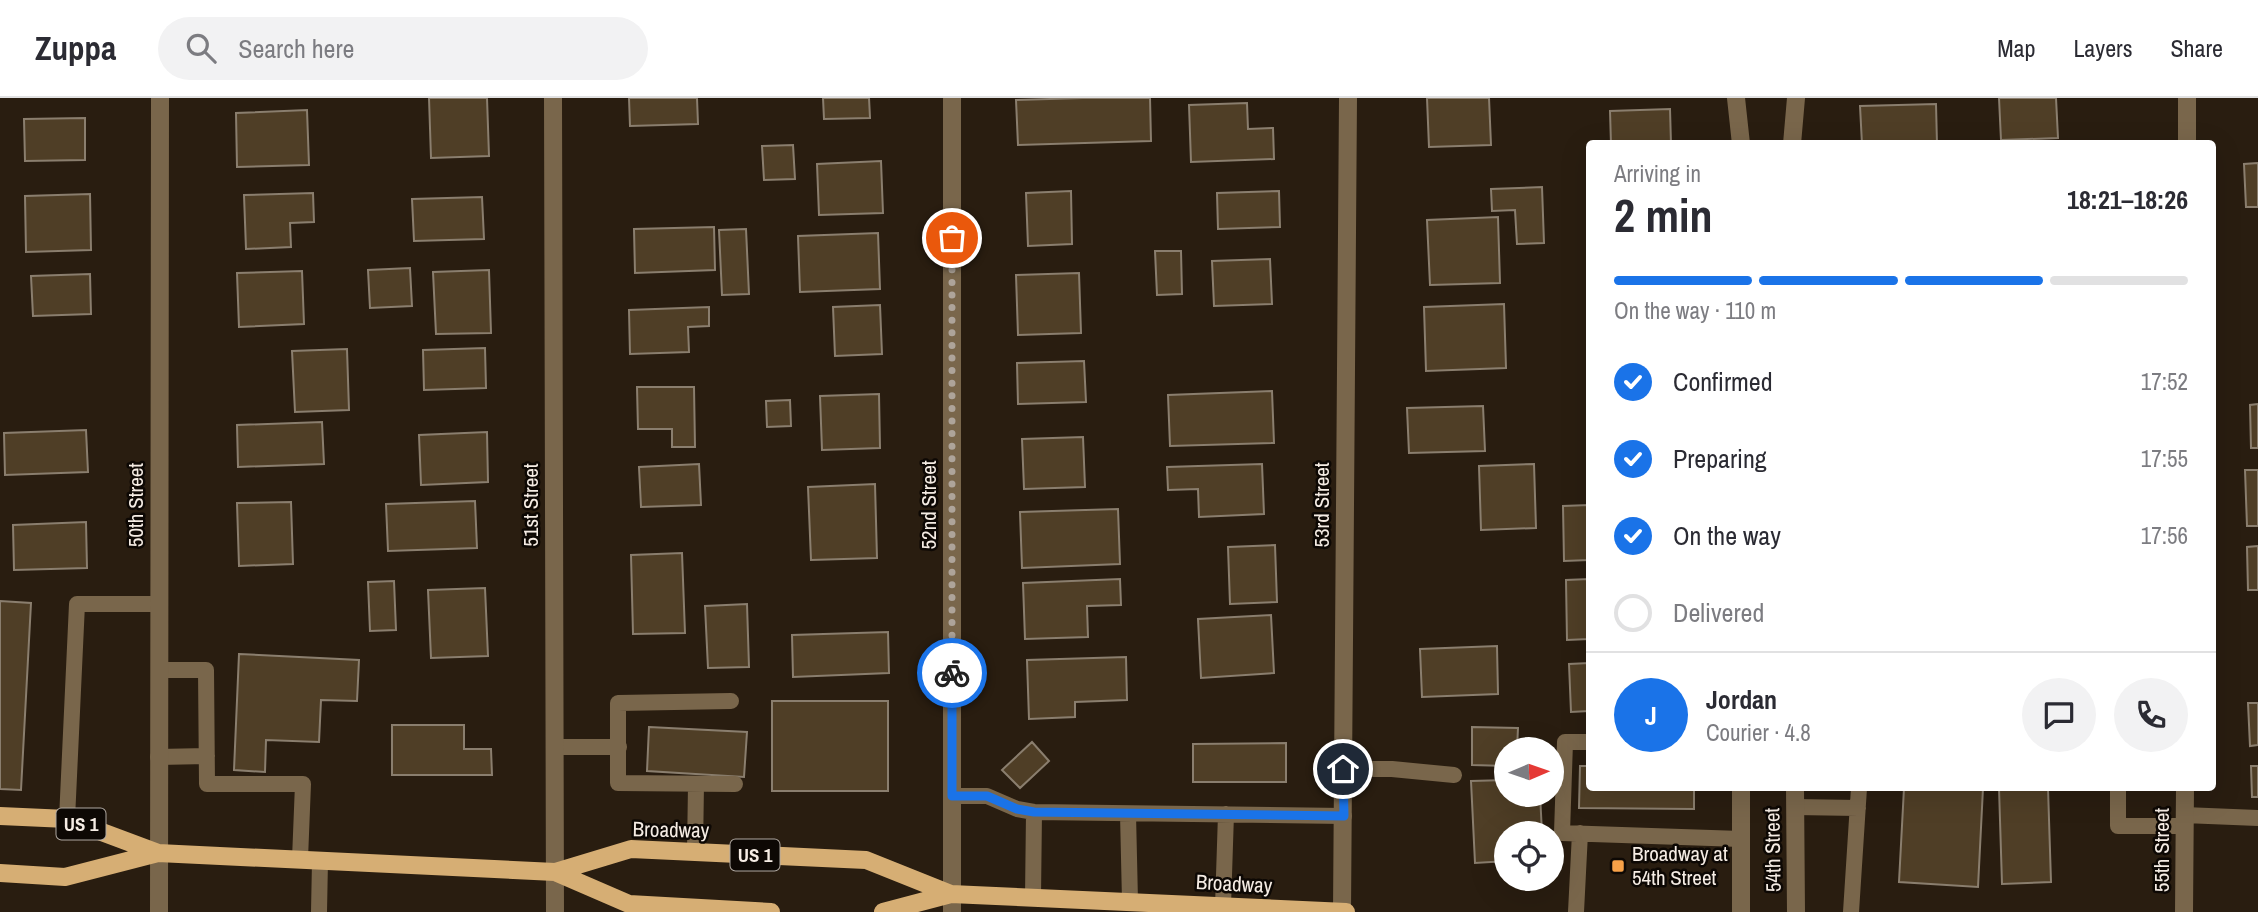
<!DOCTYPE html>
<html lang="en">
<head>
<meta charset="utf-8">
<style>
  body { margin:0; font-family:"Archivo Narrow",sans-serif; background:#f2f2f3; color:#2b2b33; height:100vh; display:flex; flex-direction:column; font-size:26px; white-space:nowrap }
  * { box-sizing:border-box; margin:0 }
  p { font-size:23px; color:#7c7c81 }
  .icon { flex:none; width:38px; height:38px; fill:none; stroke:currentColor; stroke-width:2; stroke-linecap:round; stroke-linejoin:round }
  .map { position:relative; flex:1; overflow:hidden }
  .details { position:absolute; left:1586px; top:42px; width:630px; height:651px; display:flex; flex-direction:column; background:#fff; border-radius:7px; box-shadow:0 7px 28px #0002 }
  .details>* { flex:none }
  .needle { width:46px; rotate:88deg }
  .tools { position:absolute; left:1494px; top:639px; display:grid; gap:14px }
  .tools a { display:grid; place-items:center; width:70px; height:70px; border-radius:50%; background:#fff; box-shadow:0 7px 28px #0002; font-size:35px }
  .pin { position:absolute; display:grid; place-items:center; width:60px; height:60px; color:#fff; margin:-30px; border:4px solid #fff; border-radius:50%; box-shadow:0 2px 7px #0007 }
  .courier { position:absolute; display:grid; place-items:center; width:70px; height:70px; margin:-35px; border:5px solid #1a73e8; border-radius:50%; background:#fff; color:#222; box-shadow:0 2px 9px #0007 }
  .overview em { font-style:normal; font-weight:700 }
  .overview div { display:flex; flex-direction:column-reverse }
  .overview { display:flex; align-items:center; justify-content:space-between; height:119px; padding:0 28px }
  h1 { font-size:46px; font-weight:700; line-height:52px }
  .bar { display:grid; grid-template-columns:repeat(4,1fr); gap:10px 7px; align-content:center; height:84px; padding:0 28px }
  .bar i { height:9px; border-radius:5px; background:#e1e1e2 }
  .bar .current { background:#1a73e8 }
  .bar p { grid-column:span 4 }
  .line { display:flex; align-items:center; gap:18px; padding:0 28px; border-top:2px solid #e1e1e2 }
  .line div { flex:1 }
  .round { display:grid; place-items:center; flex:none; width:74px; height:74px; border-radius:37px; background:#f2f2f3 }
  ol { padding:0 28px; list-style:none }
  li { display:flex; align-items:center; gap:21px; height:77px }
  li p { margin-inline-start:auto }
  li .icon { padding:7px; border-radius:50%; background:#1a73e8; color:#fff; stroke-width:4 }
  li:last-child { color:#7c7c81 }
  li i { width:38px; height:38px; border:4px solid #e1e1e2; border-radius:50% }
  header { display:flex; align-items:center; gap:42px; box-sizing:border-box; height:98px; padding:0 35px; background:#fff; border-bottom:2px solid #e1e1e2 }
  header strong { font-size:33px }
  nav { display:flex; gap:38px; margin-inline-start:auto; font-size:24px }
  .search { width:490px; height:63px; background:#f2f2f3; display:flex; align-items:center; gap:18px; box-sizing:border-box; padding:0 24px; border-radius:38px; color:#7c7c81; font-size:26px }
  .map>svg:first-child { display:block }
  .building { fill:#4f3e26; stroke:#8a7e6e; stroke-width:2 }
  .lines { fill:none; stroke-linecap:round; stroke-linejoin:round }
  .lane { stroke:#79664b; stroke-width:16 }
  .street { stroke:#79664b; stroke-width:18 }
  .primary { stroke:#d6ae74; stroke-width:18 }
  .done { stroke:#aea49a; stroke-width:7; stroke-dasharray:0 12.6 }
  .route { stroke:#1a73e8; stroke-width:9 }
  .poi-dot { fill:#f7a148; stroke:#0d0804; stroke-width:2.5 }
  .labels { text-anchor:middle; stroke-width:5; stroke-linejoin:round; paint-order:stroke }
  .shield { fill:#0d0804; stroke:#afa8a1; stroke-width:2 }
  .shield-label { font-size:19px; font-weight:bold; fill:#f5ece4 }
  .street-label { font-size:21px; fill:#f5ece4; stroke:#0d0804 }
  .poi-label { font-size:21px; fill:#f5ece4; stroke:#0d0804; text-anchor:start }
</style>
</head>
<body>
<header>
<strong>Zuppa</strong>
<div class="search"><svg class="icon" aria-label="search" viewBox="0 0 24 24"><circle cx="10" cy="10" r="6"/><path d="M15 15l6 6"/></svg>Search here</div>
<nav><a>Map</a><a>Layers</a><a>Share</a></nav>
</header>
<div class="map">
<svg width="2258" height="814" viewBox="0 0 2258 814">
  <rect width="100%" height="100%" fill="#291d10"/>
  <!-- building -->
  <path class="building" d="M 429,0 L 487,0 L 489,58 L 431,60 Z
    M 629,0 L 697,0 L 698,26 L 630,28 Z
    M 823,0 L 869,0 L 870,20 L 824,21 Z
    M 1083,0 L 1150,0 L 1151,43 L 1018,47 L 1016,2 Z
    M 1427,0 L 1489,0 L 1491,47 L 1429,49 Z
    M 1999,0 L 2056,0 L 2058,40 L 2001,42 Z
    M 1247,5 L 1248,31 L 1273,30 L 1274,61 L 1191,64 L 1189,7 Z
    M 1936,6 L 1937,46 L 1862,46 L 1860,8 Z
    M 1670,11 L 1671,46 L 1611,46 L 1610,13 Z
    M 307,12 L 309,67 L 237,69 L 236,15 Z
    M 85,20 L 85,62 L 25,63 L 24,21 Z
    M 793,47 L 795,81 L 764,82 L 762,48 Z
    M 881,63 L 883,115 L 819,117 L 817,66 Z
    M 2258,65 L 2258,109 L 2246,109 L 2244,66 Z
    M 1542,89 L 1544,145 L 1517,146 L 1515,112 L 1492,113 L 1491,91 Z
    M 1071,93 L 1072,146 L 1028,148 L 1026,95 Z
    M 1279,93 L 1280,129 L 1218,131 L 1217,95 Z
    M 313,95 L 314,124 L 290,125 L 291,149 L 246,151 L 244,97 Z
    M 90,96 L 91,152 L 26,154 L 25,98 Z
    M 482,99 L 484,141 L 414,143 L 412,101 Z
    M 1498,119 L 1500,185 L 1430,187 L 1427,122 Z
    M 714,129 L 715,172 L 635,175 L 634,131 Z
    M 746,131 L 749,196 L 722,197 L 719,132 Z
    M 878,135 L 880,191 L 800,194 L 798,138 Z
    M 1155,153 L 1181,153 L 1182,196 L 1157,197 Z
    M 1270,161 L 1272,206 L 1214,208 L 1212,163 Z
    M 410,170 L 412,208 L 370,210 L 368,172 Z
    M 489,172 L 491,235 L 436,236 L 433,174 Z
    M 302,173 L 304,226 L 239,229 L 237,175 Z
    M 1079,175 L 1081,235 L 1018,237 L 1016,177 Z
    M 90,176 L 91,216 L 33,218 L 31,178 Z
    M 1504,206 L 1506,270 L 1426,273 L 1424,209 Z
    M 880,207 L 882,256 L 835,258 L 833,209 Z
    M 709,209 L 709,228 L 688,229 L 689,254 L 630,256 L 629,212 Z
    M 485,250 L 486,290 L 424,292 L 423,252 Z
    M 347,251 L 349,312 L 295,314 L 292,253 Z
    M 1084,263 L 1086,304 L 1018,306 L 1017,265 Z
    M 637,289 L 694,289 L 695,349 L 672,349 L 672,331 L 638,331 Z
    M 1272,293 L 1274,345 L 1170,348 L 1168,297 Z
    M 879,296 L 880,350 L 822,352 L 820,298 Z
    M 790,302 L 791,328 L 767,329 L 766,303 Z
    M 2258,306 L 2258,350 L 2251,350 L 2250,307 Z
    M 1483,308 L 1485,353 L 1409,355 L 1407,310 Z
    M 322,324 L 324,366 L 238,369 L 237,327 Z
    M 86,332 L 88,374 L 5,377 L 4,335 Z
    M 487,334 L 488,384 L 421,387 L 419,337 Z
    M 1083,339 L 1085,389 L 1024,391 L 1022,341 Z
    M 699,366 L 701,407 L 641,409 L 639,369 Z
    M 1262,366 L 1264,416 L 1199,419 L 1198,391 L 1168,392 L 1167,369 Z
    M 1534,366 L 1536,430 L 1481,432 L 1479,368 Z
    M 2245,372 L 2258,372 L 2258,428 L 2247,428 Z
    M 875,386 L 877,460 L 811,462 L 808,389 Z
    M 475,403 L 477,450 L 388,453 L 386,406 Z
    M 291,404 L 293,466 L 239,468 L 237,405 Z
    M 1589,407 L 1589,462 L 1564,463 L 1563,408 Z
    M 1118,411 L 1120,466 L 1022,470 L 1020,414 Z
    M 86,424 L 87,470 L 14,472 L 13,427 Z
    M 1275,447 L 1277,504 L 1230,506 L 1228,449 Z
    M 2258,448 L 2258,492 L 2248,492 L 2247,449 Z
    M 682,455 L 685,535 L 633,536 L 631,457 Z
    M 1120,481 L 1121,507 L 1087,508 L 1088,539 L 1025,541 L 1023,485 Z
    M 1589,481 L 1589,541 L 1567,542 L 1566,482 Z
    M 394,483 L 396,532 L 370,533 L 368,484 Z
    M 485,490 L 488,558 L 431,560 L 428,492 Z
    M 0,503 L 31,505 L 21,692 L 0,691 Z
    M 747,506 L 749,569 L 708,570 L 705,508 Z
    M 1271,517 L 1274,575 L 1201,580 L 1198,521 Z
    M 888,534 L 889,575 L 793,579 L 792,537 Z
    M 1497,548 L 1498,596 L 1422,599 L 1420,551 Z
    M 239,556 L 359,562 L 357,603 L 321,602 L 319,644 L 266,642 L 265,674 L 234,672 Z
    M 1126,559 L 1127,602 L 1075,604 L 1075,619 L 1029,621 L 1027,562 Z
    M 1589,565 L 1589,613 L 1571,614 L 1569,566 Z
    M 772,603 L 888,603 L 888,693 L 772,693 Z
    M 2248,605 L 2258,605 L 2258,647 L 2250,648 Z
    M 392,627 L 464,627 L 464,651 L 491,651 L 492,677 L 392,677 Z
    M 649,629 L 747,634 L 744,679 L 647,673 Z
    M 1472,629 L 1518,630 L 1517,651 L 1507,651 L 1507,668 L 1472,667 Z
    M 1032,644 L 1049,663 L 1020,690 L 1002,672 Z
    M 1286,645 L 1286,684 L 1193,684 L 1193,646 Z
    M 1580,668 L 1589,668 L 1589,690 L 1694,690 L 1694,711 L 1579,710 Z
    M 2251,668 L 2258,668 L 2258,699 L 2252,699 Z
    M 1507,682 L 1507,696 L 1540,696 L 1542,735 L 1507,735 L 1507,763 L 1475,765 L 1471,683 Z
    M 1904,690 L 1983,690 L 1978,789 L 1899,784 Z
    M 1999,690 L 2048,690 L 2051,784 L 2002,786 Z"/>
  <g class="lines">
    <!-- lane -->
    <path class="lane" d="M 159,572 L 206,572 L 207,686 L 303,686 L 300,761
      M 731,603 L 618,605 L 618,685 L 735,686
      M 1589,644 L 1565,644 L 1562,735 L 1741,741
      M 555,649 L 619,649
      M 158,659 L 207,658
      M 1343,671 L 1392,671 L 1454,677
      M 2118,690 L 2118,728 L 2185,728
      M 952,698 L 987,698 L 1017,711 L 1034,714 L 1344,718
      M 1795,709 L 1858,710
      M 1128,716 L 1130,803
      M 2184,717 L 2258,720
      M 67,721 L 77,506 L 159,506
      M 695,754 L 696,686
      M 1033,799 L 1034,714
      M 1223,808 L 1226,716
      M 319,814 L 320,763
      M 1576,814 L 1580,735
      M 1851,814 L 1859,690"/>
    <!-- street -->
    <path class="street" d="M 553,0 L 555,814
      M 1736,0 L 1741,46
      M 1792,46 L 1796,0
      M 2187,46 L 2187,0
      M 1795,690 L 1796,814
      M 159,814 L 160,0
      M 952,814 L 952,0
      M 1342,814 L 1348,0
      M 1741,814 L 1741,690
      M 2184,814 L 2185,690"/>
    <!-- primary -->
    <path class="primary" d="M 0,718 L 67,721 L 158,755
      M 555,774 L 629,806 L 771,814
      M 0,775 L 65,779 L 158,755 L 555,774 L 631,751 L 866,762 L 951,796
      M 883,814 L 951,796 L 1346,814"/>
  </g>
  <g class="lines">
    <!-- done -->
    <path class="done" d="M 952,575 L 952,140"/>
    <!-- route -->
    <path class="route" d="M 952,575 L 952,698 L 987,698 L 1017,711 L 1034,714 L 1344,718 L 1343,671"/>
  </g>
  <!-- markers -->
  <rect class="poi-dot" x="1611" y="761" width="14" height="14" rx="3.5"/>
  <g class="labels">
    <!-- shield labels -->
    <g class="shield">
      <rect x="56.5" y="710.5" width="49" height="31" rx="5"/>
      <rect x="730.5" y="741.5" width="49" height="31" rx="5"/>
    </g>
    <g class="shield-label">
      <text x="81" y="733">US 1</text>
      <text x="755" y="764">US 1</text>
    </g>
    <!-- street labels -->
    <g class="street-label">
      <text transform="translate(136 407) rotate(-90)" y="7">50th Street</text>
      <text transform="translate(531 407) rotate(-90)" y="7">51st Street</text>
      <text transform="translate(929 407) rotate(-90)" y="7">52nd Street</text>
      <text transform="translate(1322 407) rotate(-90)" y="7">53rd Street</text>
      <text transform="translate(671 732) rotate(1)" y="7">Broadway</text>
      <text transform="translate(1773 752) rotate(-91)" y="7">54th Street</text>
      <text transform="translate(2162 752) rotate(-90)" y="7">55th Street</text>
      <text transform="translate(1234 786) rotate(3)" y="7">Broadway</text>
    </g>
    <!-- poi labels -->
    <g class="poi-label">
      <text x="1632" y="763">Broadway at<tspan x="1632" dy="24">54th Street</tspan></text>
    </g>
  </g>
</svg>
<div class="tools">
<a><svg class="needle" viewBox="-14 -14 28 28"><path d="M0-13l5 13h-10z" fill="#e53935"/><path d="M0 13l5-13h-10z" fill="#7c7c81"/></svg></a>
<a><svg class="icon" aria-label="locate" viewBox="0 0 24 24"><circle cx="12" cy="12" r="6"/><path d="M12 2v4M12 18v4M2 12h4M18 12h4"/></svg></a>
</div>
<div class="pin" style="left:952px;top:140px;background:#ea580c"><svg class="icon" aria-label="bag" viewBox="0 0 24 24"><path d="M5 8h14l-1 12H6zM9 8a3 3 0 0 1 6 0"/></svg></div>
<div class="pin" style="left:1343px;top:671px;background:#1f2937"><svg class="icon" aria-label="home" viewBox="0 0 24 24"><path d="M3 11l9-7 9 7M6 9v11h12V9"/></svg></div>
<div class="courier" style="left:952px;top:575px"><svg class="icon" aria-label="bike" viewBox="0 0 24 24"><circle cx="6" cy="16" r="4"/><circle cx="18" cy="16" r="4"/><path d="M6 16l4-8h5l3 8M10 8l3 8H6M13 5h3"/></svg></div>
<section class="details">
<div class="overview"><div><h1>2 min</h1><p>Arriving in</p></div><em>18:21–18:26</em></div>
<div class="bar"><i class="current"></i><i class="current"></i><i class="current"></i><i></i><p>On the way · 110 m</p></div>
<ol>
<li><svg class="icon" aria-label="check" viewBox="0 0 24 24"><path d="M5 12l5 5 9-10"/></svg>Confirmed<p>17:52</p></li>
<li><svg class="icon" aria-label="check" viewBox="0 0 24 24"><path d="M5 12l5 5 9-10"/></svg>Preparing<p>17:55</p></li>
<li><svg class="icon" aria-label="check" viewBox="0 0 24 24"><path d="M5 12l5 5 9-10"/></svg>On the way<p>17:56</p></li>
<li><i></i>Delivered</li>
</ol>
<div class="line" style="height:126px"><b class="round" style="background:#1a73e8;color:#fff">J</b><div><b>Jordan</b><p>Courier · 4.8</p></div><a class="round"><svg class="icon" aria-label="chat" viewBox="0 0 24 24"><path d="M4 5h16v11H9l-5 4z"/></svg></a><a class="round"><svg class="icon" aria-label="phone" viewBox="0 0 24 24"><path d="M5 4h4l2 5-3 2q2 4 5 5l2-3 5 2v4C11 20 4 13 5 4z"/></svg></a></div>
</section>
</div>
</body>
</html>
